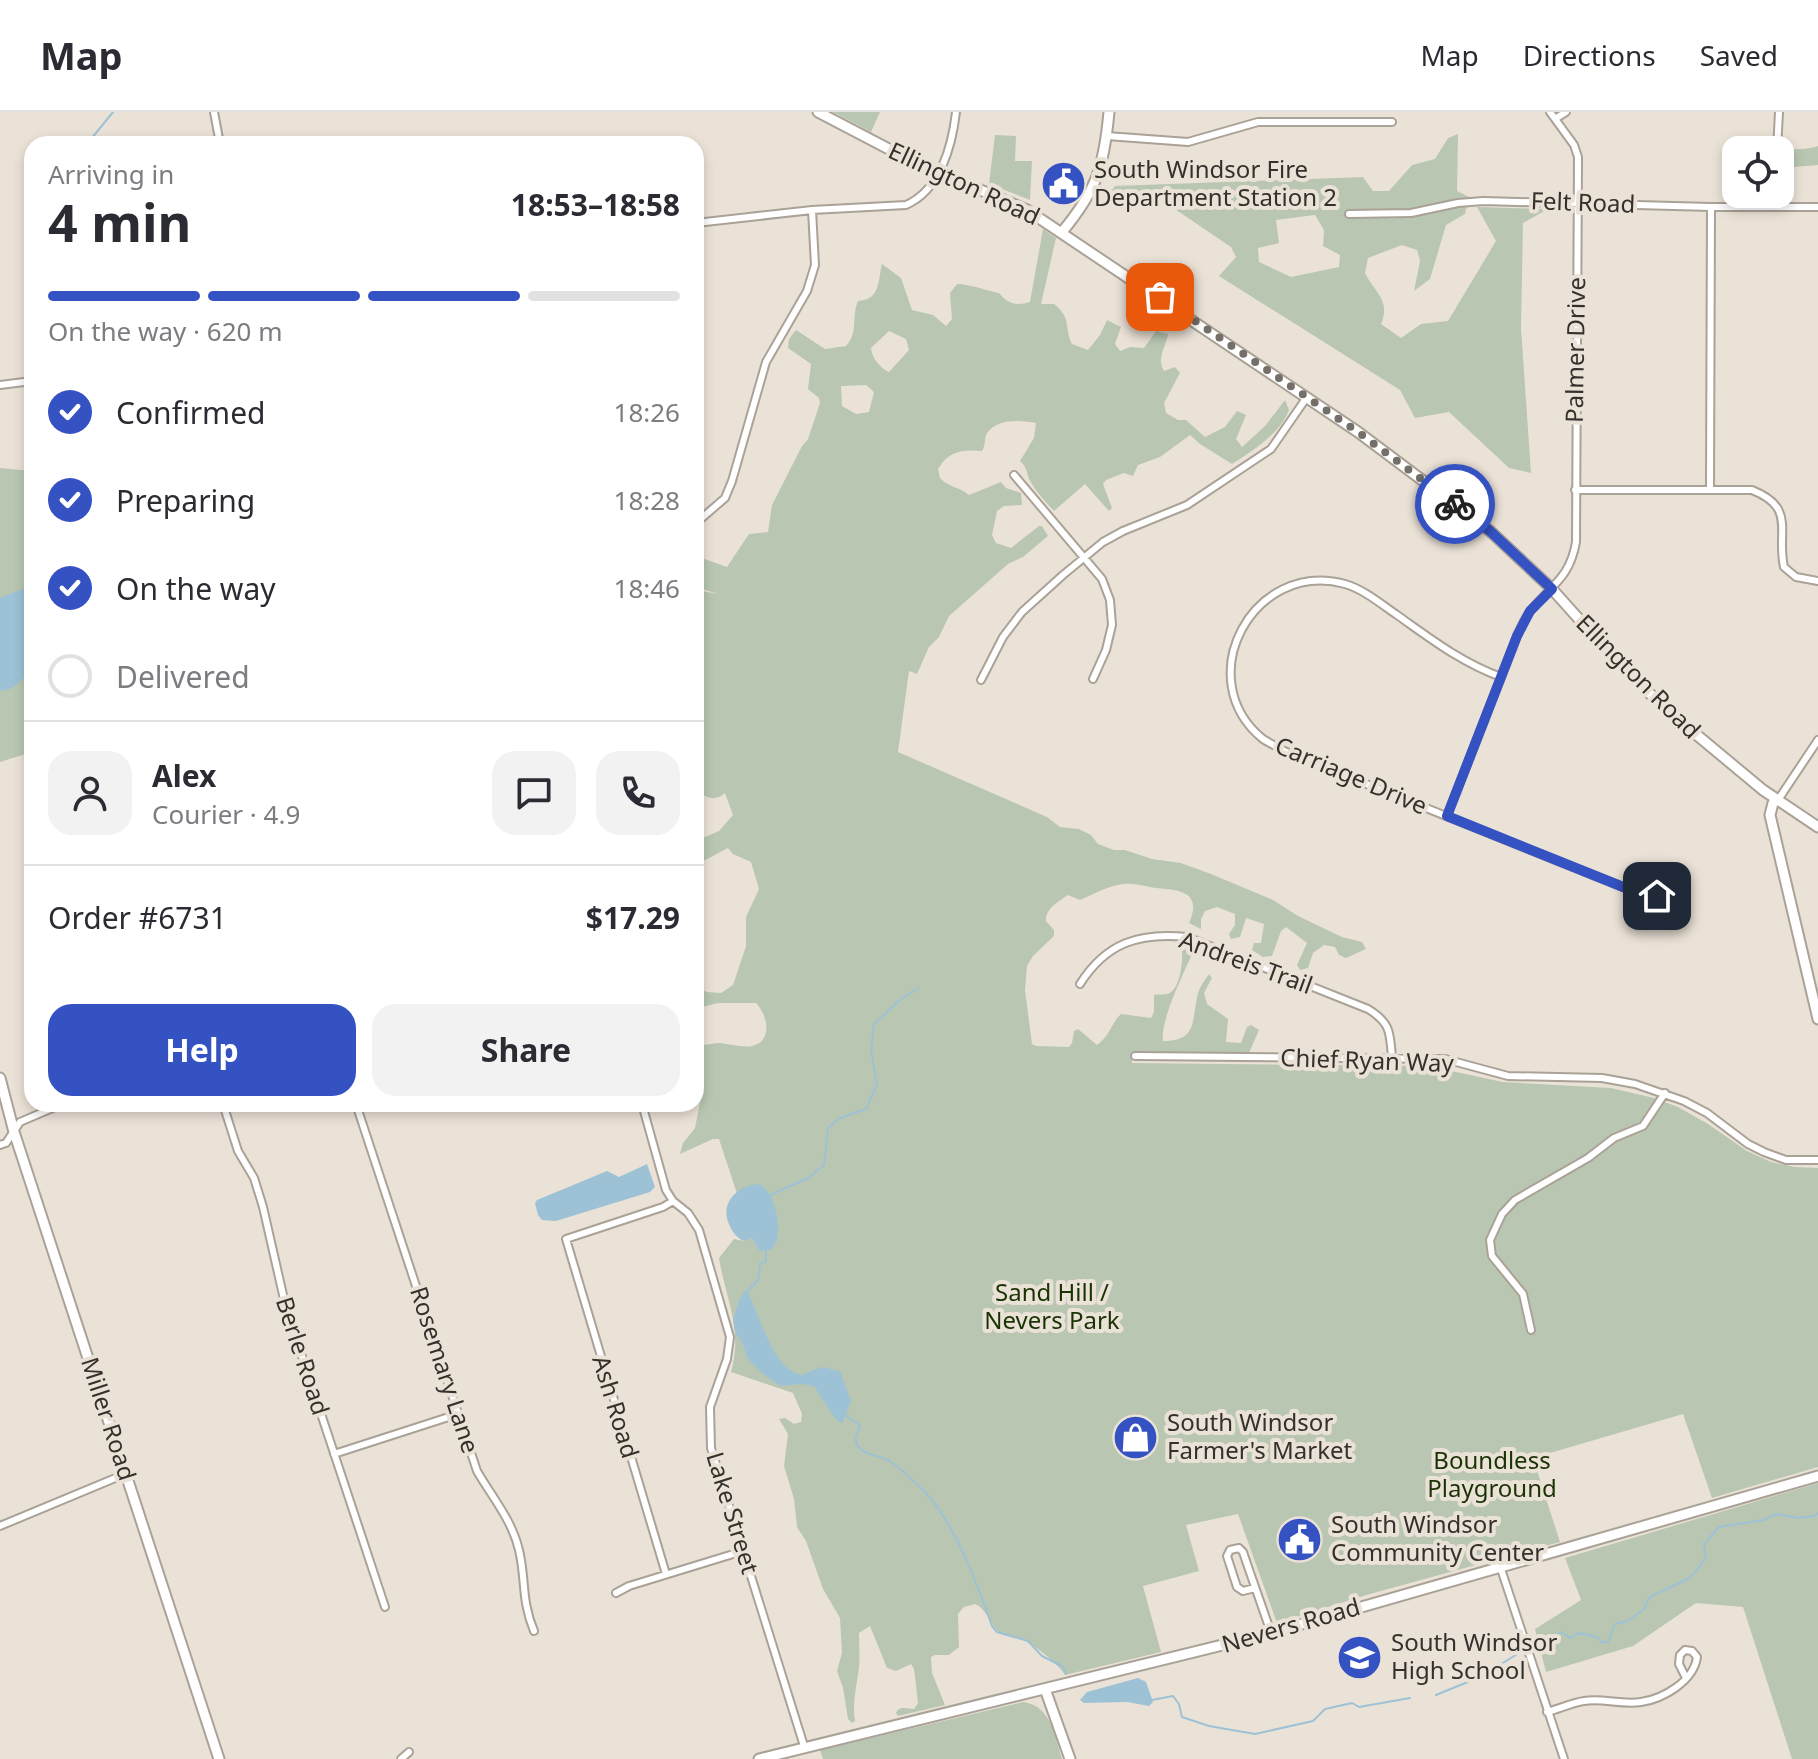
<!DOCTYPE html>
<html lang="en">
<head>
<meta charset="utf-8">
<style>
  body { margin:0; font-family:"Noto Sans",sans-serif; background:#f2f2f3; color:#2b2b33; height:100vh; display:flex; flex-direction:column; font-size:30px; white-space:nowrap }
  * { box-sizing:border-box; margin:0 }
  p { font-size:26px; color:#7c7c81 }
  .icon { flex:none; width:44px; height:44px; fill:none; stroke:currentColor; stroke-width:2; stroke-linecap:round; stroke-linejoin:round }
  .map { position:relative; flex:1; overflow:hidden }
  .details { position:absolute; left:24px; top:24px; width:680px; height:976px; display:flex; flex-direction:column; background:#fff; border-radius:24px; box-shadow:0 4px 12px #0003 }
  .details>* { flex:none }
  .controls { position:absolute; left:1722px; top:24px; display:grid; gap:16px }
  .controls a { display:grid; place-items:center; width:72px; height:72px; border-radius:16px; background:#fff; box-shadow:0 4px 12px #0003; font-size:40px }
  .pin { position:absolute; display:grid; place-items:center; width:68px; height:68px; color:#fff; margin:-34px; border-radius:16px; box-shadow:0 4px 12px #0006 }
  .courier { position:absolute; display:grid; place-items:center; width:80px; height:80px; margin:-40px; border:6px solid #3552c3; border-radius:50%; background:#fff; color:#222; box-shadow:0 2px 10px #0007 }
  .overview em { font-style:normal; font-weight:700 }
  .overview div { display:flex; flex-direction:column-reverse }
  .overview { display:flex; align-items:center; justify-content:space-between; height:136px; padding:0 24px }
  h1 { font-size:52px; font-weight:700; line-height:60px }
  .bar { display:grid; grid-template-columns:repeat(4,1fr); gap:12px 8px; align-content:center; height:96px; padding:0 24px }
  .bar i { height:10px; border-radius:6px; background:#e1e1e2 }
  .bar .selected { background:#3552c3 }
  .bar p { grid-column:span 4 }
  .line { display:flex; align-items:center; gap:20px; padding:0 24px; border-top:2px solid #e1e1e2 }
  .line div { flex:1 }
  .round { display:grid; place-items:center; flex:none; width:84px; height:84px; border-radius:24px; background:#f2f2f3 }
  ol { padding:0 24px; list-style:none }
  li { display:flex; align-items:center; gap:24px; height:88px }
  li p { margin-inline-start:auto }
  li .icon { padding:8px; border-radius:50%; background:#3552c3; color:#fff; stroke-width:4 }
  li:last-child { color:#7c7c81 }
  li i { width:44px; height:44px; border:4px solid #e1e1e2; border-radius:50% }
  .primary-button { display:flex; gap:16px; margin-top:auto; padding:16px 24px }
  .primary-button a { flex:1; height:92px; border-radius:24px; background:#3552c3; color:#fff; font-size:32px; font-weight:700; line-height:92px; text-align:center }
  .primary-button a+a { background:#f2f2f3; color:#2b2b33 }
  header { display:flex; align-items:center; gap:48px; box-sizing:border-box; height:112px; padding:0 40px; background:#fff; border-bottom:2px solid #e1e1e2 }
  header strong { font-size:38px }
  nav { display:flex; gap:44px; margin-inline-start:auto; font-size:28px }
  .map>svg:first-child { display:block }
  .green { fill:#b9c7b2; fill-rule:evenodd }
  .water { fill:#9dc2d5 }
  .lines { fill:none; stroke-linecap:round; stroke-linejoin:round }
  .stream { stroke:#9dc2d5; stroke-width:2 }
  .street-casing { stroke:#aaa197; stroke-width:10 }
  .secondary-casing { stroke:#aaa197; stroke-width:13 }
  .street { stroke:#fff; stroke-width:6 }
  .secondary { stroke:#fff; stroke-width:9 }
  .done { stroke:#746f68; stroke-width:8; stroke-dasharray:0 14.4 }
  .route { stroke:#3552c3; stroke-width:10 }
  .labels { text-anchor:middle; stroke-width:8; stroke-linejoin:round; paint-order:stroke }
  .poi-label { font-size:24px; fill:#34312c; stroke:#ebe2d7; text-anchor:start }
  .street-label { font-size:24px; fill:#34312c; stroke:#ebe2d7 }
  .park-label { font-size:24px; fill:#1a3304; stroke:#ebe2d7 }
</style>
</head>
<body>
<header>
<strong>Map</strong>
<nav><a>Map</a><a>Directions</a><a>Saved</a></nav>
</header>
<div class="map">
<svg width="1818" height="1647" viewBox="0 0 1818 1647">
  <rect width="100%" height="100%" fill="#ebe2d7"/>
  <!-- green -->
  <path class="green" d="M 833,0 L 880,0 L 871,20 Z
    M 1458,22 L 1457,79 L 1469,85 L 1465,102 L 1446,113 L 1430,167 L 1414,179 L 1420,149 L 1417,138 L 1402,133 L 1368,146 L 1365,161 C 1375,181 1391,188 1381,212 L 1401,226 L 1421,212 L 1448,209 L 1496,129 L 1477,95 L 1548,97 L 1523,111 L 1521,216 L 1531,361 L 1509,356 L 1449,300 L 1415,306 L 1400,278 L 1219,164 L 1236,145 L 1231,135 L 1160,87 L 1109,83 L 1115,74 L 1363,65 L 1373,79 L 1389,79 L 1412,53 L 1435,47 L 1448,26 ZM 1315,103 L 1324,118 L 1323,134 L 1340,143 L 1339,155 L 1291,165 L 1259,150 L 1258,136 L 1279,131 L 1276,108 Z
    M 995,23 L 1016,24 L 1015,49 L 1032,49 L 1030,88 L 989,72 Z
    M 1818,34 L 1818,53 L 1794,55 L 1791,64 L 1793,86 L 1780,87 L 1782,40 C 1795,35 1805,39 1818,34 Z
    M 1043,117 L 1056,126 L 1041,192 L 1054,192 C 1072,206 1064,216 1072,232 L 1088,238 L 1100,223 L 1107,208 L 1121,215 L 1115,232 L 1120,239 L 1130,235 L 1144,236 L 1156,219 L 1168,222 C 1166,235 1156,246 1164,259 L 1175,255 L 1180,261 L 1164,291 L 1166,301 L 1178,308 L 1186,308 L 1205,325 L 1225,315 L 1237,299 L 1246,303 L 1236,327 L 1242,335 L 1265,314 L 1285,288 L 1289,298 C 1280,322 1252,339 1232,352 L 1200,332 L 1190,323 L 1160,345 L 1138,353 L 1133,364 L 1124,361 L 1106,368 L 1103,372 L 1112,396 L 1109,399 L 1085,372 L 1054,399 C 1046,390 1038,382 1032,372 C 1026,364 1029,357 1020,349 L 1034,326 L 1036,311 C 1022,308 997,306 987,321 C 984,326 986,333 982,339 C 963,337 948,339 938,357 L 940,366 C 948,375 960,375 969,383 L 1001,370 L 1006,376 L 1021,381 L 1022,393 L 1004,394 L 997,399 L 992,423 L 996,431 L 1011,436 L 1039,414 L 1042,414 L 1048,424 L 1023,445 L 1008,452 L 949,504 L 939,525 L 929,535 L 917,562 L 909,559 L 898,640 L 1047,705 L 1060,715 L 1079,717 L 1091,723 L 1098,732 L 1114,738 L 1125,738 L 1152,747 L 1181,751 L 1211,762 L 1273,788 L 1298,804 L 1342,825 L 1362,830 L 1366,837 L 1346,846 L 1339,843 L 1335,835 L 1324,833 L 1313,841 L 1308,856 L 1300,858 L 1297,853 L 1307,831 L 1286,815 L 1281,819 L 1272,844 L 1263,845 L 1252,838 L 1254,831 L 1261,831 L 1264,812 L 1246,806 L 1240,825 L 1231,827 L 1229,822 L 1235,813 L 1235,802 L 1217,795 L 1205,799 L 1201,807 L 1201,817 L 1189,811 C 1203,779 1179,778 1155,776 C 1143,774 1135,771 1123,772 C 1108,774 1094,782 1080,788 L 1068,783 C 1059,789 1045,797 1046,809 L 1054,818 L 1054,824 L 1033,844 L 1027,854 L 1025,878 L 1032,932 L 1036,934 L 1069,935 L 1072,931 L 1074,919 L 1078,917 L 1097,933 C 1111,923 1111,911 1121,902 L 1151,906 L 1154,900 L 1154,883 C 1158,882 1162,883 1167,882 C 1180,879 1183,850 1182,839 L 1186,837 L 1191,844 C 1183,863 1160,909 1163,929 C 1196,929 1192,911 1197,885 C 1199,876 1204,869 1209,862 L 1212,866 L 1204,881 L 1207,892 L 1228,907 L 1226,930 L 1241,931 L 1247,915 L 1251,913 L 1259,918 L 1249,941 L 1242,941 L 1184,940 L 1133,945 L 1132,951 L 1428,954 L 1503,970 L 1611,976 L 1654,986 L 1678,995 L 1708,1012 L 1747,1039 L 1771,1050 L 1795,1055 L 1818,1056 L 1818,1355 L 1712,1386 L 1683,1302 L 1533,1346 L 1560,1430 L 1370,1482 L 1277,1511 L 1238,1402 L 1186,1413 L 1199,1459 L 1143,1474 L 1161,1540 L 1065,1563 C 1060,1553 1028,1527 1016,1525 C 1009,1523 1005,1525 999,1520 C 989,1511 987,1497 975,1492 L 964,1495 L 958,1502 L 959,1535 L 949,1543 L 935,1543 L 931,1545 L 932,1561 L 945,1593 L 898,1604 L 896,1601 C 899,1593 907,1597 914,1597 L 918,1591 L 914,1557 L 911,1552 L 896,1559 L 887,1556 L 870,1514 L 859,1521 C 859,1532 860,1544 859,1555 C 857,1573 852,1590 855,1609 L 852,1611 L 848,1607 L 843,1576 L 837,1559 L 842,1541 L 840,1506 L 823,1477 L 806,1429 L 797,1415 L 794,1387 L 784,1354 L 788,1322 L 779,1307 L 785,1306 L 794,1312 L 801,1310 L 802,1302 L 793,1281 L 731,1260 C 743,1217 726,1188 719,1146 L 734,1127 L 744,1129 L 751,1124 L 719,1027 L 713,1027 L 680,1042 L 683,1031 L 695,1016 L 703,975 L 696,958 L 696,930 L 700,933 C 707,933 714,931 720,931 C 730,932 742,936 752,934 C 774,929 767,902 756,891 L 719,891 L 701,895 L 697,890 L 698,876 L 707,880 L 721,881 L 733,873 L 746,834 L 746,805 L 759,777 L 751,750 L 733,742 L 728,736 L 696,753 L 698,728 L 719,719 L 733,703 L 725,681 C 715,690 706,686 696,678 L 696,478 L 718,482 L 696,475 L 696,444 L 727,455 L 749,422 L 768,420 L 772,393 L 802,334 L 808,327 L 820,291 L 819,286 L 808,277 L 811,252 L 788,236 L 789,227 L 796,218 L 825,237 L 846,234 C 859,220 851,205 858,189 C 881,188 878,167 882,152 L 901,166 L 912,198 L 933,203 L 946,214 L 952,207 L 950,181 L 957,172 C 964,171 990,179 999,181 C 1008,192 1016,194 1030,190 ZM 889,219 L 906,227 L 909,238 L 889,260 C 880,256 872,246 871,236 ZM 866,273 L 874,280 L 869,300 L 856,302 L 842,294 L 841,274 Z
    M 0,356 L 32,359 L 32,640 L 0,650 Z
    M 1818,1371 L 1818,1647 L 1792,1647 L 1743,1495 L 1696,1491 L 1633,1534 L 1546,1560 L 1535,1517 L 1581,1488 L 1565,1446 Z
    M 1023,1590 C 1051,1593 1055,1625 1062,1647 L 823,1647 L 820,1638 Z"/>
  <!-- water -->
  <path class="water" d="M 32,473 L 32,559 L 11,577 L 0,579 L 0,486 Z
    M 647,1052 L 655,1075 L 650,1080 L 556,1109 L 542,1108 L 538,1103 L 535,1091 L 537,1088 L 607,1059 L 619,1065 Z
    M 758,1072 C 779,1078 790,1147 759,1138 L 752,1126 L 744,1129 C 735,1125 732,1119 728,1110 C 721,1089 738,1074 758,1072 Z
    M 746,1178 C 760,1200 771,1257 802,1263 L 821,1255 L 840,1259 L 851,1289 L 842,1312 L 834,1305 L 814,1274 L 801,1272 L 780,1274 L 763,1262 L 748,1247 L 742,1230 L 735,1220 L 733,1208 L 740,1186 Z
    M 1138,1566 L 1146,1570 L 1153,1590 L 1149,1594 L 1127,1590 L 1084,1591 L 1080,1588 L 1087,1580 Z"/>
  <g class="lines">
    <!-- stream -->
    <path class="stream" d="M 87,32 L 113,0
      M 768,1084 L 808,1066 L 824,1053 L 828,1016 L 840,1006 L 866,997 L 877,972 L 871,938 L 874,912 L 901,887 L 919,876
      M 746,1181 L 758,1168 L 760,1152 L 766,1149 L 766,1140
      M 845,1303 L 860,1313 C 859,1320 854,1324 856,1330 C 860,1343 878,1343 888,1348 C 900,1355 915,1370 925,1380 C 956,1413 977,1472 992,1514 L 997,1520 L 1028,1529 L 1042,1544 L 1062,1554 L 1066,1562
      M 1536,1536 L 1562,1520 L 1570,1526 L 1579,1521 L 1597,1525 L 1601,1530 L 1608,1530 L 1615,1512 L 1628,1509 L 1643,1498 L 1650,1485 L 1690,1466 L 1706,1446 L 1704,1432 L 1719,1415 L 1763,1408 L 1777,1402 L 1798,1406 L 1815,1404 L 1818,1401
      M 1436,1583 L 1480,1565 L 1519,1541
      M 1152,1588 L 1173,1584 L 1179,1592 L 1182,1605 L 1209,1614 L 1255,1622 L 1313,1609 L 1325,1597 L 1352,1591 L 1359,1595 L 1410,1586"/>
    <defs>
      <path id="street" d="M 214,0 L 220,32
        M 1555,7 L 1566,0
        M 1107,24 L 1188,30 L 1258,10 L 1392,10
        M 328,32 L 336,30 L 344,32
        M 1777,38 L 1779,0
        M 1775,95 L 1775,82
        M 1349,102 L 1411,101 L 1458,91 L 1483,89 L 1711,95 L 1818,95
        M 696,111 L 812,98 L 906,93 C 940,78 952,35 956,0
        M 0,273 L 32,269
        M 1014,363 L 1102,467 L 1110,488 L 1112,513 L 1106,538 L 1093,567
        M 1710,376 L 1711,95
        M 1575,378 L 1752,378 C 1797,396 1776,419 1784,455 L 1796,465 L 1818,469
        M 696,411 L 725,386 L 732,369 L 766,250 L 807,179 L 815,153 L 812,98
        M 1501,565 C 1462,551 1431,527 1397,503 C 1381,492 1363,477 1345,472 C 1253,447 1189,567 1263,627 C 1269,631 1278,635 1284,639 L 1643,783 L 1657,784
        M 981,568 L 1003,525 L 1022,500 L 1063,463 L 1103,430 L 1123,419 L 1187,393 L 1271,337 L 1307,285
        M 1778,688 L 1818,628
        M 1447,704 L 1517,524 C 1521,515 1525,505 1532,497 C 1553,472 1570,465 1576,430 L 1578,45 L 1574,33 L 1550,0
        M 1080,872 C 1106,831 1139,820 1187,825 L 1368,897 C 1391,911 1390,921 1392,946
        M 1135,944 L 1445,947 L 1508,964 L 1602,966 L 1635,972 L 1684,989 L 1707,1001 L 1748,1032 L 1764,1040 L 1786,1048 L 1818,1048
        M 223,992 L 238,1039 L 254,1066 L 263,1095 L 286,1196 L 385,1495
        M 356,992 L 477,1359 C 492,1385 512,1408 519,1438 C 526,1467 521,1488 534,1519
        M 642,992 L 666,1078 L 673,1089 L 688,1101 L 699,1118 L 730,1225 L 727,1247 L 710,1295 L 711,1336 L 804,1634
        M 0,1033 L 6,1031 L 20,1010 L 62,992
        M 1531,1218 L 1523,1182 L 1492,1144 L 1490,1128 L 1502,1102 L 1515,1088 L 1588,1046 L 1614,1026 L 1643,1014 L 1665,981
        M 334,1342 L 458,1302
        M 0,1414 L 125,1362
        M 1501,1457 L 1564,1647
        M 666,1462 L 566,1127 L 663,1095 L 673,1089
        M 1255,1476 L 1243,1479 L 1237,1475 L 1227,1444 L 1230,1438 L 1239,1436 L 1243,1440 C 1252,1467 1262,1494 1271,1521
        M 616,1481 L 629,1474 L 743,1439
        M 1547,1600 C 1559,1597 1571,1591 1584,1589 C 1603,1586 1622,1593 1641,1590 C 1663,1587 1694,1569 1697,1545 L 1692,1539 L 1685,1538 L 1680,1543 L 1679,1552 L 1686,1566
        M 401,1647 L 409,1640"/>
      <path id="secondary" d="M 818,0 L 906,46 L 1027,98 L 1358,320 L 1490,419 L 1552,477 L 1620,553 L 1668,599 L 1763,678 L 1818,715
        M 1062,120 C 1097,78 1104,54 1109,0
        M 1778,688 L 1773,691 L 1770,703 L 1818,907
        M 0,966 L 14,1020 L 219,1647
        M 1045,1577 L 1070,1647
        M 759,1647 L 1271,1521 L 1818,1364"/>
    </defs>
    <!-- street casing -->
    <use href="#street" class="street-casing"/>
    <!-- secondary casing -->
    <use href="#secondary" class="secondary-casing"/>
    <!-- street -->
    <use href="#street" class="street"/>
    <!-- secondary -->
    <use href="#secondary" class="secondary"/>
  </g>
  <g class="lines">
    <!-- done -->
    <path class="done" d="M 1160,185 L 1358,320 L 1455,392"/>
    <!-- route -->
    <path class="route" d="M 1455,392 L 1490,419 L 1552,477 L 1530,499 L 1517,524 L 1447,704 L 1643,783 L 1657,784"/>
  </g>
  <!-- icons -->
  <defs>
    <symbol id="civic-disc" viewBox="-11 -11 22 22"><circle r="9.5" fill="#3552c3" stroke="#ebe2d7"/><path d="M-.6-6.5H3V-4.5H.6V-3L4-1V1h2V6H-6V1h2V-1L-.6-3ZM-1.2 2.5V6h2.4V2.5Z" fill="#fff"/></symbol>
    <symbol id="shop-disc" viewBox="-11 -11 22 22"><circle r="9.5" fill="#3552c3" stroke="#ebe2d7"/><path d="M-5-2.5h2.3a2.7 3.5 0 0 1 5.4 0H5L5.5 6h-11ZM-1.5-2.5h3a1.5 2.3 0 0 0-3 0Z" fill="#fff"/></symbol>
    <symbol id="school-disc" viewBox="-11 -11 22 22"><circle r="9.5" fill="#3552c3" stroke="#ebe2d7"/><path d="M0-5L7-2L0 1L-7-2ZM-4 1L0 2.5L4 1V4Q0 6-4 4Z" fill="#fff"/></symbol>
  </defs>
  <g fill-rule="evenodd">
    <use href="#civic-disc" x="1038" y="46" width="51" height="51"/>
    <use href="#shop-disc" x="1110" y="1300" width="51" height="51"/>
    <use href="#civic-disc" x="1274" y="1402" width="51" height="51"/>
    <use href="#school-disc" x="1334" y="1520" width="51" height="51"/>
  </g>
  <g class="labels">
    <!-- poi labels -->
    <g class="poi-label">
      <text x="1094" y="66">South Windsor Fire<tspan x="1094" dy="28">Department Station 2</tspan></text>
      <text x="1167" y="1319">South Windsor<tspan x="1167" dy="28">Farmer's Market</tspan></text>
      <text x="1331" y="1421">South Windsor<tspan x="1331" dy="28">Community Center</tspan></text>
      <text x="1391" y="1539">South Windsor<tspan x="1391" dy="28">High School</tspan></text>
    </g>
    <!-- street labels -->
    <g class="street-label">
      <text transform="translate(964 72) rotate(25)" y="8">Ellington Road</text>
      <text transform="translate(1583 91) rotate(2)" y="8">Felt Road</text>
      <text transform="translate(1576 238) rotate(-89)" y="8">Palmer Drive</text>
      <text transform="translate(1638 565) rotate(45)" y="8">Ellington Road</text>
      <text transform="translate(1351 664) rotate(23)" y="8">Carriage Drive</text>
      <text transform="translate(1246 851) rotate(20)" y="8">Andreis Trail</text>
      <text transform="translate(1367 949) rotate(2)" y="8">Chief Ryan Way</text>
      <text transform="translate(302 1244) rotate(72)" y="8">Berle Road</text>
      <text transform="translate(444 1258) rotate(72)" y="8">Rosemary Lane</text>
      <text transform="translate(615 1295) rotate(73)" y="8">Ash Road</text>
      <text transform="translate(108 1307) rotate(72)" y="8">Miller Road</text>
      <text transform="translate(732 1401) rotate(73)" y="8">Lake Street</text>
      <text transform="translate(1291 1514) rotate(-16)" y="8">Nevers Road</text>
    </g>
    <!-- park labels -->
    <g class="park-label">
      <text x="1052" y="1189">Sand Hill /<tspan x="1052" dy="28">Nevers Park</tspan></text>
      <text x="1492" y="1357">Boundless<tspan x="1492" dy="28">Playground</tspan></text>
    </g>
  </g>
</svg>
<div class="controls">
<a><svg class="icon" aria-label="locate" viewBox="0 0 24 24"><circle cx="12" cy="12" r="6"/><path d="M12 2v4M12 18v4M2 12h4M18 12h4"/></svg></a>
</div>
<div class="pin" style="left:1160px;top:185px;background:#ea580c"><svg class="icon" aria-label="bag" viewBox="0 0 24 24"><path d="M5 8h14l-1 12H6zM9 8a3 3 0 0 1 6 0"/></svg></div>
<div class="pin" style="left:1657px;top:784px;background:#1f2937"><svg class="icon" aria-label="home" viewBox="0 0 24 24"><path d="M3 11l9-7 9 7M6 9v11h12V9"/></svg></div>
<div class="courier" style="left:1455px;top:392px"><svg class="icon" aria-label="bike" viewBox="0 0 24 24"><circle cx="6" cy="16" r="4"/><circle cx="18" cy="16" r="4"/><path d="M6 16l4-8h5l3 8M10 8l3 8H6M13 5h3"/></svg></div>
<section class="details">
<div class="overview"><div><h1>4 min</h1><p>Arriving in</p></div><em>18:53–18:58</em></div>
<div class="bar"><i class="selected"></i><i class="selected"></i><i class="selected"></i><i></i><p>On the way · 620 m</p></div>
<ol>
<li><svg class="icon" aria-label="check" viewBox="0 0 24 24"><path d="M5 12l5 5 9-10"/></svg>Confirmed<p>18:26</p></li>
<li><svg class="icon" aria-label="check" viewBox="0 0 24 24"><path d="M5 12l5 5 9-10"/></svg>Preparing<p>18:28</p></li>
<li><svg class="icon" aria-label="check" viewBox="0 0 24 24"><path d="M5 12l5 5 9-10"/></svg>On the way<p>18:46</p></li>
<li><i></i>Delivered</li>
</ol>
<div class="line" style="height:144px"><a class="round"><svg class="icon" aria-label="person" viewBox="0 0 24 24"><circle cx="12" cy="8" r="4"/><path d="M4 21q1-7 8-7t8 7"/></svg></a><div><b>Alex</b><p>Courier · 4.9</p></div><a class="round"><svg class="icon" aria-label="chat" viewBox="0 0 24 24"><path d="M4 5h16v11H9l-5 4z"/></svg></a><a class="round"><svg class="icon" aria-label="phone" viewBox="0 0 24 24"><path d="M5 4h4l2 5-3 2q2 4 5 5l2-3 5 2v4C11 20 4 13 5 4z"/></svg></a></div>
<div class="line" style="height:104px"><div>Order #6731</div><b>$17.29</b></div>
<div class="primary-button"><a>Help</a><a>Share</a></div>
</section>
</div>
</body>
</html>
